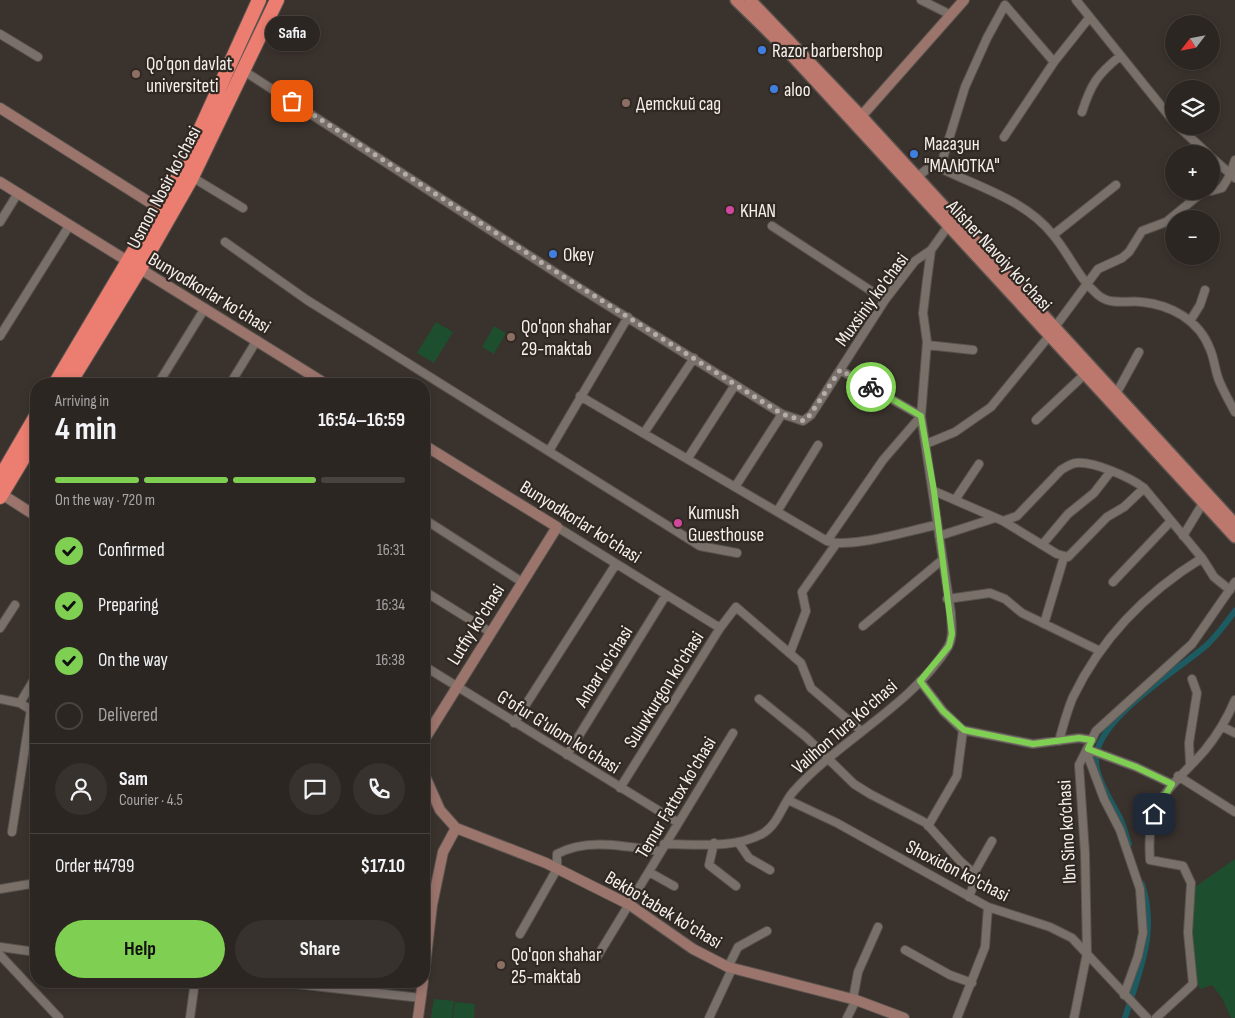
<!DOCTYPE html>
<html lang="en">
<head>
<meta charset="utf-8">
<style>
  body { margin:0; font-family:"Sofia Sans Condensed",sans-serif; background:#38322f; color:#f1f3f6; height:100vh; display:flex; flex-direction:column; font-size:19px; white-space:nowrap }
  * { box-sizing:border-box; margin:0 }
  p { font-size:16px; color:#a6a5a5 }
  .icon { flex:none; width:28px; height:28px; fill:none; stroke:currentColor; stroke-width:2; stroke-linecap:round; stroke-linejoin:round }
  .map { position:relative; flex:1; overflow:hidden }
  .panel { position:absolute; left:30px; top:378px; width:400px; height:610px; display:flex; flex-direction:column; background:#2c2622; border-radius:20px; box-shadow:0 2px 8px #0003,0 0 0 1px #484340 }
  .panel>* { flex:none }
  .needle { width:32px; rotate:238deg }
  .tools { position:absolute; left:1165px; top:15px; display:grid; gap:10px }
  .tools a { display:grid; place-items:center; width:55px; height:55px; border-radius:50%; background:#2c2622; box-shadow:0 2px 8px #0003,0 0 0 1px #484340; font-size:25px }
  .pin { position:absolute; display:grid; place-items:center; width:42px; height:42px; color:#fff; margin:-21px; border-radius:10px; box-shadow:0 2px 8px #0006 }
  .courier { position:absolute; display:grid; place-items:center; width:50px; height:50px; margin:-25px; border:4px solid #7fd052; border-radius:50%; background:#fff; color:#222; box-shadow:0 1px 6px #0007 }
  .bubble { position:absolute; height:35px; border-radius:18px; background:#2c2622; box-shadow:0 2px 8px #0003,0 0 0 1px #484340; font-size:16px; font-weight:700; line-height:35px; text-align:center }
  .head em { font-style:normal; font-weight:700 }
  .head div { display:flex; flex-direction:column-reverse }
  .head { display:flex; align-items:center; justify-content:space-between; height:85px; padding:0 25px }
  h1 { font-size:32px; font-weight:700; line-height:38px }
  .bar { display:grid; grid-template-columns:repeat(4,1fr); gap:8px 5px; align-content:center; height:60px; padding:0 25px }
  .bar i { height:6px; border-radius:4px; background:#484340 }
  .bar .on { background:#7fd052 }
  .bar p { grid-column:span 4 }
  .line { display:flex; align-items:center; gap:12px; padding:0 25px; border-top:1px solid #484340 }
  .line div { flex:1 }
  .round { display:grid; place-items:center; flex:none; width:52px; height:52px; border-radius:26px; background:#38322f }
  ol { padding:0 25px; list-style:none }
  li { display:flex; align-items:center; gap:15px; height:55px }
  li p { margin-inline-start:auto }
  li .icon { padding:5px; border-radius:50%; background:#7fd052; color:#111; stroke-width:4 }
  li:last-child { color:#a6a5a5 }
  li i { width:28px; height:28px; border:2px solid #484340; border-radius:50% }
  .cta { display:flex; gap:10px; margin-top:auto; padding:10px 25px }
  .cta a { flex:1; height:58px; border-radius:30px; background:#7fd052; color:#111; font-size:20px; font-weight:700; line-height:58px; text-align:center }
  .cta a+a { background:#38322f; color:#f1f3f6 }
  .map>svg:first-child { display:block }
  .green { fill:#1d4f2e }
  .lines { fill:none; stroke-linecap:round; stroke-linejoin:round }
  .canal { stroke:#1b5b61; stroke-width:6 }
  .street-casing { stroke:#58524d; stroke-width:10 }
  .secondary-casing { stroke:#58524d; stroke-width:12 }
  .primary-casing { stroke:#58524d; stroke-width:14 }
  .highway-casing { stroke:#58524d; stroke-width:16 }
  .street { stroke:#79706a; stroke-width:8 }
  .secondary { stroke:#9b746c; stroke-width:10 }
  .primary { stroke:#bd786e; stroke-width:11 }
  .highway { stroke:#eb7e70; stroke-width:14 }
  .done { stroke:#b4aea9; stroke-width:5; stroke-dasharray:0 9 }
  .route { stroke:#7fd052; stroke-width:6 }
  .shop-dot { fill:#3f7fe0; stroke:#302823; stroke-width:2 }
  .education-dot { fill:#8d6e63; stroke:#302823; stroke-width:2 }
  .hotel-dot { fill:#d1479c; stroke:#302823; stroke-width:2 }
  .labels { text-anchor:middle; stroke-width:4.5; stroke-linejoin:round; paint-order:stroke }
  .poi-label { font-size:19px; fill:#f5f0ec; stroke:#302823; text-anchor:start }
  .street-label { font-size:19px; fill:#f5f0ec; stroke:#302823 }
</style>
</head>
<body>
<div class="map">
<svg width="1235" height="1018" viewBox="0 0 1235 1018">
  <rect width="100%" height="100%" fill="#3a322d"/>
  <!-- green -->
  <path class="green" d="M 436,322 L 453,332 L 434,363 L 417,353 Z
    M 494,326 L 506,333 L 494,354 L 482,347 Z
    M 1235,859 L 1235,1018 L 1231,1018 L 1222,998 L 1212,985 L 1200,989 C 1185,958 1191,922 1192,889 Z
    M 434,999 L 454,1001 L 452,1018 L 431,1018 Z
    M 455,1002 L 475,1004 L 474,1018 L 453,1018 Z"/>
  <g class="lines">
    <!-- canal -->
    <path class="canal" d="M 1129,844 C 1126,835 1124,826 1120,818 C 1112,803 1097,779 1096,762 C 1093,720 1179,670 1208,644 C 1218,634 1227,622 1235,611
      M 1125,1018 C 1139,971 1158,934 1142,884"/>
    <defs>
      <path id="street" d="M 921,0 L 951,15
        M 1076,0 L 1174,122
        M 0,34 L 38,57
        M 244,71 L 578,287 L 782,414 L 803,421 L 811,415 L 885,300 L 915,261 L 931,250
        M 1082,112 C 1091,84 1097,75 1120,56
        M 1178,126 L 1208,154
        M 1004,137 L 1054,62 L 1089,18
        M 1211,157 L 1235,178
        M 940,168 L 965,87 L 987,38 L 1005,5 L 1054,62
        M 192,177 L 243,208
        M 917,177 L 931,166 L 940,168 C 978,187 1026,200 1053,235 C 1070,255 1078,278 1098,295 C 1111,306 1128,300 1142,302 C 1171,305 1199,320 1210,349 C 1215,360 1215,374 1221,385 C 1225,394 1230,403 1235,412
        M 1211,191 L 1222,188 L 1230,175 L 1235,160
        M 0,222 L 18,193
        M 772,226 L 885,300
        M 1053,235 L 1116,185
        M 225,242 L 307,300 L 700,546 L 737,553
        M 1190,321 L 1200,305 L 1205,290
        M 1055,327 L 1098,269 L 1122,258 L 1129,252 L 1142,231 L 1166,222 L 1204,191
        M 0,336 L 69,226
        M 927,345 L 973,350
        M 158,384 L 205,308
        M 230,384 L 257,340
        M 1116,394 L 1139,352
        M 580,396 L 827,541 C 851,549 910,530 937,525
        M 1036,420 L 1085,374
        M 644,433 L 694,358
        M 926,444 L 955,432 L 991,407 L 1050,335
        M 549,451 L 628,317
        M 688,458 L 735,385
        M 735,487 L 782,414
        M 934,491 L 1003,521 L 1017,516 L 1061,470 C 1066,467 1070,464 1076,463 C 1093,461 1130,477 1144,488 L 1202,558 L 1214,577 L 1230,590
        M 955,500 L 979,464
        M 778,510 L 818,445
        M 424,519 L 522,582
        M 1003,521 L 1057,554 L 1068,557 L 1107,517 L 1124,507 L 1144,488
        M 557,527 L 720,628
        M 939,536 L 995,518
        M 1183,536 L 1203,503
        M 827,541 L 883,460 L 921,416 L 840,370
        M 1042,545 L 1068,514 L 1094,493 L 1111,471
        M 1113,582 L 1171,521
        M 424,591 L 490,632
        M 947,599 L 990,593 L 1005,599 L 1022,613 L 1100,651
        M 1044,624 L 1064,557
        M 863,626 L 942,560
        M 0,628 L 15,605
        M 790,653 L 806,611 L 802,592 L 836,544
        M 424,666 L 677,822
        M 920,681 L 943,711 L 963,730 L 1033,744 L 1079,738 L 1092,740
        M 0,699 L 20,703 L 36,713
        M 759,699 L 806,737 L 854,784 L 870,794 L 926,823 L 960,861 L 977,876 L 969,897
        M 20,703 L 36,676
        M 514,723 L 616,564
        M 1223,727 L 1235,733
        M 1059,741 C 1063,726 1067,711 1073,697 C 1101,639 1147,592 1202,558
        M 1087,749 L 1136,767 L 1172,784
        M 1086,751 L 1104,799 L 1120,830 L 1140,889 L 1143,933 L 1138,956 L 1124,995
        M 567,755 L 666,595
        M 1190,763 L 1189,743 L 1197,693 L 1192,679
        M 1178,776 L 1235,812
        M 620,788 L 720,628 L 736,607 L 801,663 L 811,688 L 861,731
        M 424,799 L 434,798
        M 788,800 L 837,823 L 988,907 L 1050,927 L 1072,938 L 1147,1018
        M 928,826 L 957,776 L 963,730
        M 12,832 L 31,709
        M 738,842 L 749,858 L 770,870
        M 714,843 L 709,865 L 736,886
        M 664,844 C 695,844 734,849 762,834 C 778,825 782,805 793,792 C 839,740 911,706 948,647 C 954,637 951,624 951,613 L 921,416 L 927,342 L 923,313 L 927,280 L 931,250 L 949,225
        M 649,872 L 674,886
        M 974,873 L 992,841
        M 0,889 L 36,883
        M 520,934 L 557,869 L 557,854 C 588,837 627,847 660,851
        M 0,947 L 36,952
        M 905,950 L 950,975 L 972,983
        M 0,955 L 59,1018
        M 597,957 L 733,733
        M 728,967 L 738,947 L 767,931
        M 269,981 L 421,998
        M 853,999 L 858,972 L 878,927
        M 190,1018 L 195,981
        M 709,1018 L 732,969
        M 847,1018 L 856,1000
        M 957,1018 L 985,947 L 988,907
        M 1074,1018 L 1087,953 L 1085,853 L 1079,765 L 1096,731 L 1192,644 L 1235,582
        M 1156,1018 L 1193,984 L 1188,933 L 1191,883 L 1183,866 L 1150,860 C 1149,845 1149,828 1154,814 C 1165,787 1187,771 1205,750 C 1218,734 1227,719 1235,700"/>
      <path id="secondary" d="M 0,108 L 160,209
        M 857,121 L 964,0
        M 0,182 L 326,384
        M 424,445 L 557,527 L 424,740
        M 0,493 L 36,516
        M 424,774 L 440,810 L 456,828 L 546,863 L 630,905 L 693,949 L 728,967 L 856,1000 L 904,1018
        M 424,974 L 432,905 L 443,852 L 456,828
        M 418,1018 L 423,981"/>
      <path id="primary" d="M 736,0 L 784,47 L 1235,537
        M 750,0 L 861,116 L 1235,524"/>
      <path id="highway" d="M 55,384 L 181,172 L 259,0
        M 69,384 L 139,270 L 191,179 L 277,0
        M 0,478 L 36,416
        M 0,497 L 36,437"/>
    </defs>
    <!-- street casing -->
    <use href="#street" class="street-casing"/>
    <!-- secondary casing -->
    <use href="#secondary" class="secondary-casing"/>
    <!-- primary casing -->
    <use href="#primary" class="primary-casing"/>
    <!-- highway casing -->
    <use href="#highway" class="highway-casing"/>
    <!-- street -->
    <use href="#street" class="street"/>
    <!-- secondary -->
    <use href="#secondary" class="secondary"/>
    <!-- primary -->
    <use href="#primary" class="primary"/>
    <!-- highway -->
    <use href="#highway" class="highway"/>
  </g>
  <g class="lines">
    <!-- done -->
    <path class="done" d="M 292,101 L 550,268 L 782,414 L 804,421 L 810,415 L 840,370 L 871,387"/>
    <!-- route -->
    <path class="route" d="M 871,387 L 921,416 L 934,491 L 952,634 L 949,646 L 920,681 L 943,711 L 964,730 L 1033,744 L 1079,738 L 1092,740 L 1088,749 L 1136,767 L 1172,784 L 1154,814"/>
  </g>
  <!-- markers -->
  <g class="shop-dot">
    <circle cx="762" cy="50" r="5"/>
    <circle cx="774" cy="89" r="5"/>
    <circle cx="914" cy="154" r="5"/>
    <circle cx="553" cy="254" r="5"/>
  </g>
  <g class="education-dot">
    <circle cx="136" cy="74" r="5"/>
    <circle cx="626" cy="103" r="5"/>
    <circle cx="511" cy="337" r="5"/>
    <circle cx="501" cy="965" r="5"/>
  </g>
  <g class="hotel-dot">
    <circle cx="730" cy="210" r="5"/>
    <circle cx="678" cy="523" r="5"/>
  </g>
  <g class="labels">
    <!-- poi labels -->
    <g class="poi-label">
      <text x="772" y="57">Razor barbershop</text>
      <text x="146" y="70">Qo'qon davlat<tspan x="146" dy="22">universiteti</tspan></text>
      <text x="784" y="96">aloo</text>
      <text x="636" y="110">Детский сад</text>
      <text x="924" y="150">Магазин<tspan x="924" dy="22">"МАЛЮТКА"</tspan></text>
      <text x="740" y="217">KHAN</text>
      <text x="563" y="261">Okey</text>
      <text x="521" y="333">Qo'qon shahar<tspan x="521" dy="22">29-maktab</tspan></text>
      <text x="688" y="519">Kumush<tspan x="688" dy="22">Guesthouse</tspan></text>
      <text x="511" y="961">Qo'qon shahar<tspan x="511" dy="22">25-maktab</tspan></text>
    </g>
    <!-- street labels -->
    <g class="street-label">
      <text transform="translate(163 187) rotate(-62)" y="7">Usmon Nosir ko'chasi</text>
      <text transform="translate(1000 255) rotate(47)" y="7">Alisher Navoiy ko'chasi</text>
      <text transform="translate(210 292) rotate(31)" y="7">Bunyodkorlar ko'chasi</text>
      <text transform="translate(871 299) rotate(-54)" y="7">Muxsiniy ko'chasi</text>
      <text transform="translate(581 521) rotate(32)" y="7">Bunyodkorlar ko'chasi</text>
      <text transform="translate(475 624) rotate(-58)" y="7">Lutfiy ko'chasi</text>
      <text transform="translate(603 666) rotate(-58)" y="7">Anbar ko'chasi</text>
      <text transform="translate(663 689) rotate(-58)" y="7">Suluvkurgon ko'chasi</text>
      <text transform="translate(844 726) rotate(-41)" y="7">Valihon Tura Ko'chasi</text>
      <text transform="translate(559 731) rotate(32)" y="7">G'ofur G'ulom ko'chasi</text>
      <text transform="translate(675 797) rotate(-59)" y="7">Temur Fattox ko'chasi</text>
      <text transform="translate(1066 832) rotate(-93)" y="7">Ibn Sino ko‘chasi</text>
      <text transform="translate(958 870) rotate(27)" y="7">Shoxidon ko'chasi</text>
      <text transform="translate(664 909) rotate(31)" y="7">Bekbo'tabek ko'chasi</text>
    </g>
  </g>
</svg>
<div class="tools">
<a><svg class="needle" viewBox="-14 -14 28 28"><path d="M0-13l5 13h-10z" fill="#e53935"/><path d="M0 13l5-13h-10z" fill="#a6a5a5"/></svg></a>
<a><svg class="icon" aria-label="layers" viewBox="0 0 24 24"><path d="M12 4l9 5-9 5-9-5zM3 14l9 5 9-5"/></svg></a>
<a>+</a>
<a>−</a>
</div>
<div class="pin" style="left:292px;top:101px;background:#ea580c"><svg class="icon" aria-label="bag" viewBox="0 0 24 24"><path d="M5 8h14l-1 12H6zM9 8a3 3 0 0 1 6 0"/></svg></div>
<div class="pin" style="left:1154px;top:814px;background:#1f2937"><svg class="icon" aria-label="home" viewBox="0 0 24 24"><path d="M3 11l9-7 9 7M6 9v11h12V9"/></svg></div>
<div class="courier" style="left:871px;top:387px"><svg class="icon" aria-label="bike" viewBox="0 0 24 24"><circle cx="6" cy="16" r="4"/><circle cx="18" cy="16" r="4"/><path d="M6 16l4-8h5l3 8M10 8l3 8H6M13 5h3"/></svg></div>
<div class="bubble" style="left:265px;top:16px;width:55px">Safia</div>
<section class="panel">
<div class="head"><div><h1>4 min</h1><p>Arriving in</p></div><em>16:54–16:59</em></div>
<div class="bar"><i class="on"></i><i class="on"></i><i class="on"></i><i></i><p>On the way · 720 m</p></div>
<ol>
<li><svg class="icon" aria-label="check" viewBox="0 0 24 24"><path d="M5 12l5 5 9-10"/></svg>Confirmed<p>16:31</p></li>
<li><svg class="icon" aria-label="check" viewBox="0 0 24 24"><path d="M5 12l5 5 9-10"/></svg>Preparing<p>16:34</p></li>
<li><svg class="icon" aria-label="check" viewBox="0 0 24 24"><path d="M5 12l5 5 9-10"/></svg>On the way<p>16:38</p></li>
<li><i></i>Delivered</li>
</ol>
<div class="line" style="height:90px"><a class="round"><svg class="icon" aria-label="person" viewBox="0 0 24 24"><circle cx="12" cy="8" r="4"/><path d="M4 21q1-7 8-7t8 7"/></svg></a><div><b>Sam</b><p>Courier · 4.5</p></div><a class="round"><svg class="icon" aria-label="chat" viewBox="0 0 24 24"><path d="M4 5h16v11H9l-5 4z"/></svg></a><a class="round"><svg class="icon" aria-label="phone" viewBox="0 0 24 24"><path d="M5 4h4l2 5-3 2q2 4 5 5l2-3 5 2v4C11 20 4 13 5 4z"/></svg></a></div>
<div class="line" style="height:65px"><div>Order #4799</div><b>$17.10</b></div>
<div class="cta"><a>Help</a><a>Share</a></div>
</section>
</div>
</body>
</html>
